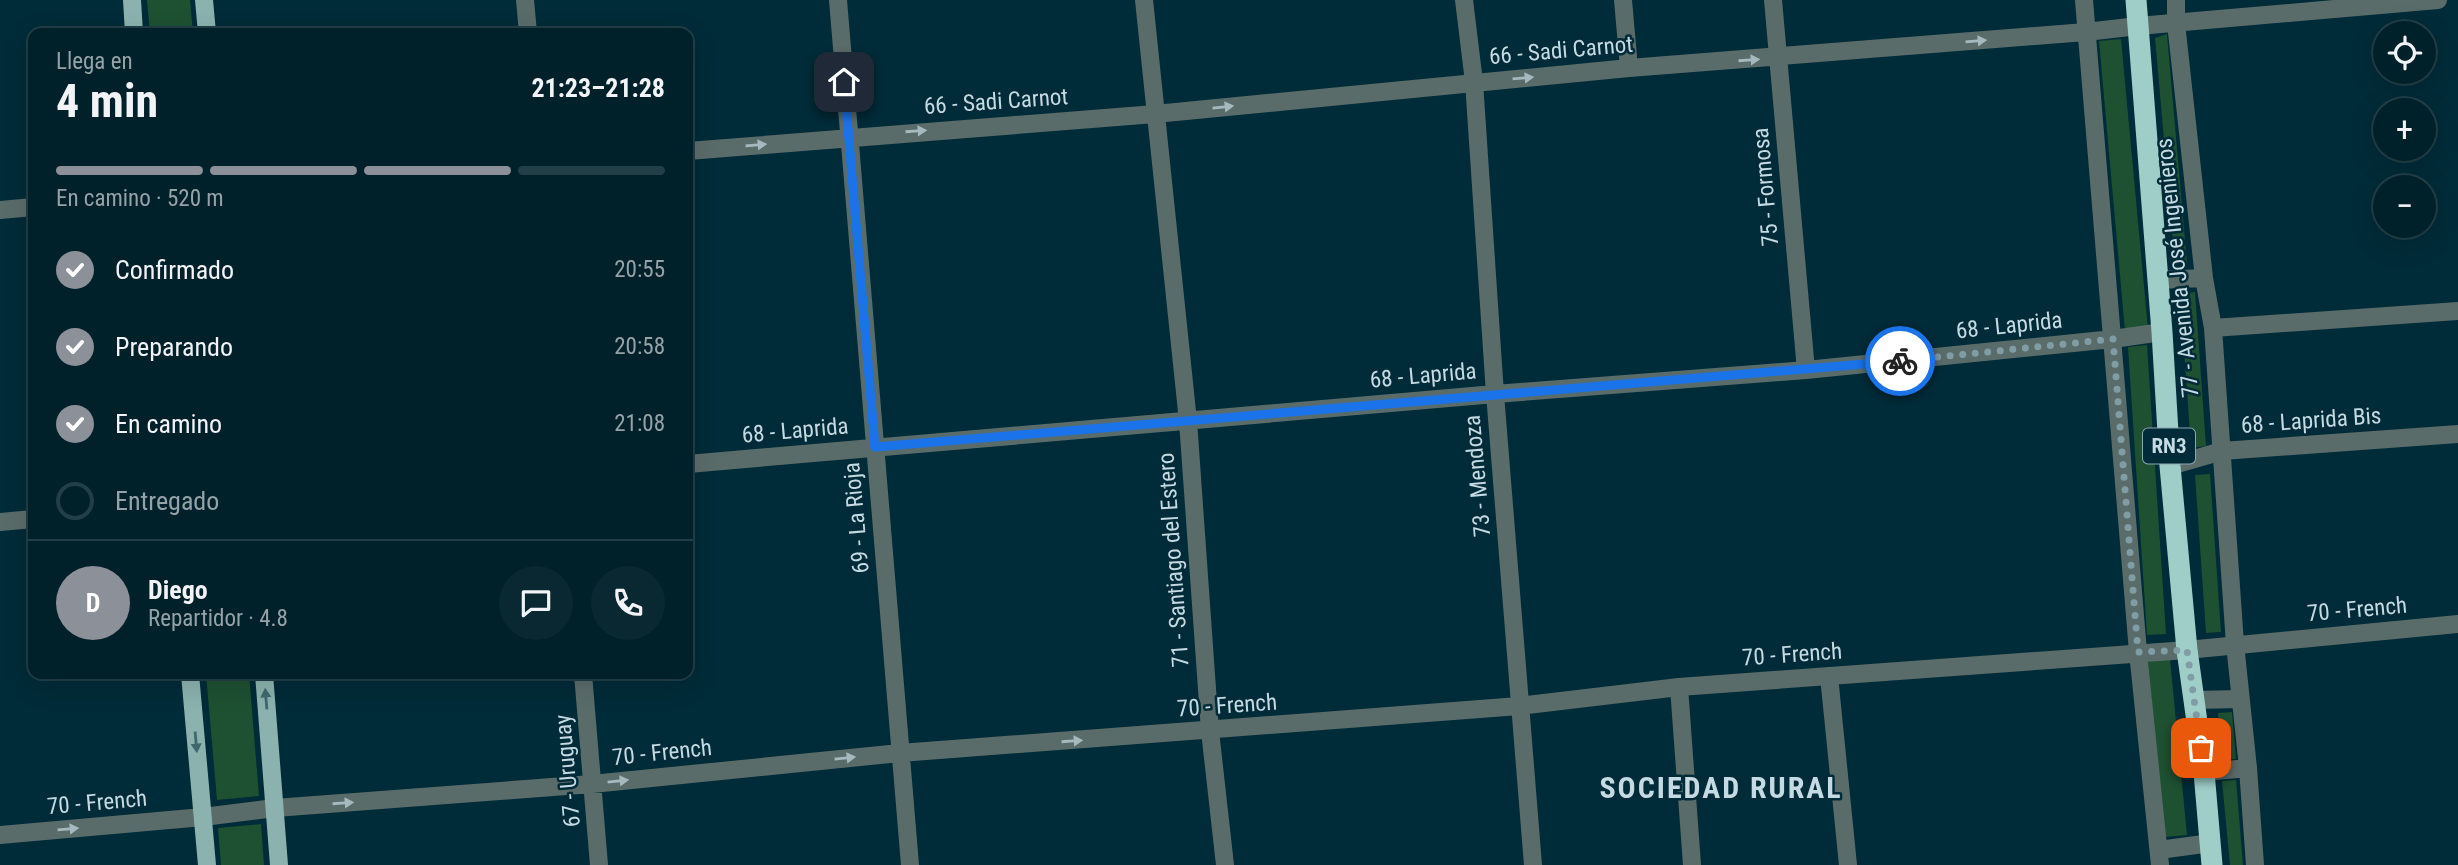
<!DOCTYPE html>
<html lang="es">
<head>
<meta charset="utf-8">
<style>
  body { margin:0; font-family:"Roboto Condensed",sans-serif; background:#0a2832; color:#f1f3f6; height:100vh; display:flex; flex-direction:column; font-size:26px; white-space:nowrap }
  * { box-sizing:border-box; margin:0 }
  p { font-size:23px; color:#95a3a8 }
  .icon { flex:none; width:38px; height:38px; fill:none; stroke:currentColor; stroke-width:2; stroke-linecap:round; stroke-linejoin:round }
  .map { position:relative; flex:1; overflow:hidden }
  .sheet { position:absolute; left:28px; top:28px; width:665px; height:651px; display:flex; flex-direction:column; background:#00202a; border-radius:14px; box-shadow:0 7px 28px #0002,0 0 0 2px #223e47 }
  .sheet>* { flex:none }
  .fabs { position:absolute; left:2373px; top:21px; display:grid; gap:14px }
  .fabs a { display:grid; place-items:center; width:63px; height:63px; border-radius:50%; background:#00202a; box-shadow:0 7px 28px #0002,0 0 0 2px #223e47; font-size:35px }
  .pin { position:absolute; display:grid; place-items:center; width:60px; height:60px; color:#fff; margin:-30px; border-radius:14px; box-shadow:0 4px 10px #0006 }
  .courier { position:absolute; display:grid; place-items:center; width:70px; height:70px; margin:-35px; border:5px solid #1a73e8; border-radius:50%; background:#fff; color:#222; box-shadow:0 2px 9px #0007 }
  .summary em { font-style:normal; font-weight:700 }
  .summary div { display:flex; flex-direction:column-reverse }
  .summary { display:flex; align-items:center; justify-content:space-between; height:119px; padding:0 28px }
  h1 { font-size:46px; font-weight:700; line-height:52px }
  .bar { display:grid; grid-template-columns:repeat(4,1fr); gap:10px 7px; align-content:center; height:84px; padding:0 28px }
  .bar i { height:9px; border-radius:5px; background:#223e47 }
  .bar .active { background:#8c9099 }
  .bar p { grid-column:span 4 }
  .line { display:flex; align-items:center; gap:18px; padding:0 28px; border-top:2px solid #223e47 }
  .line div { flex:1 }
  .round { display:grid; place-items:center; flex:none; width:74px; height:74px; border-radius:37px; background:#0a2832 }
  ol { padding:0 28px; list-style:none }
  li { display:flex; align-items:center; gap:21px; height:77px }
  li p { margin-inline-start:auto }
  li .icon { padding:7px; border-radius:50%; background:#8c9099; color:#fff; stroke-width:4 }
  li:last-child { color:#95a3a8 }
  li i { width:38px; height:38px; border:4px solid #223e47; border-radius:50% }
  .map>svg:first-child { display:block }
  .green { fill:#1e5032 }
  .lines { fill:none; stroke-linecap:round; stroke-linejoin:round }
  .minor { stroke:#5a6c6a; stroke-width:18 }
  .major { stroke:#8bb2ae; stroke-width:18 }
  .highway { stroke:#9fcec9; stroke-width:21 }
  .oneway { fill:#a5b9be }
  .oneway2 { fill:#3f686d }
  .done { stroke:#809da6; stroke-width:7; stroke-dasharray:0 12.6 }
  .route { stroke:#1a73e8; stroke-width:9 }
  .labels { text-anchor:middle; stroke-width:5; stroke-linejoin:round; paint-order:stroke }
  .shield { fill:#002b38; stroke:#8aa6af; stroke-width:2 }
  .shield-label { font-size:21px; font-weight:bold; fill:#c5dae2 }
  .street-label { font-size:23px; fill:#c5dae2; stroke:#002b38 }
  .district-label { font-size:30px; font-weight:bold; letter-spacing:2px; fill:#c5dae2; stroke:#002b38 }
</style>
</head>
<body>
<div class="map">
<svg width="2458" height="865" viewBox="0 0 2458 865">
  <rect width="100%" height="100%" fill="#002b38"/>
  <!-- green -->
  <path class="green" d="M 147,0 L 190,0 L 193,33 L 150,33 Z
    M 2167,34 L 2187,263 L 2175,264 L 2155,38 Z
    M 2121,39 L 2148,329 L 2125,331 L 2099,41 Z
    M 2195,292 L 2206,446 L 2191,448 L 2180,294 Z
    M 2147,345 L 2166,634 L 2147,635 L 2128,347 Z
    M 2210,474 L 2221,632 L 2206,633 L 2195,475 Z
    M 2170,659 L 2187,835 L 2165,837 L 2148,662 Z
    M 206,674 L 249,674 L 259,796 L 217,800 Z
    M 2232,712 L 2236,759 L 2221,760 L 2218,713 Z
    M 2236,780 L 2243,865 L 2230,865 L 2222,781 Z
    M 261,824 L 264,865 L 221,865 L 218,828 Z"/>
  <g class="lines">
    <!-- minor -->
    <path class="minor" d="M 525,0 L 528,33
      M 838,0 L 910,865
      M 1144,0 L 1188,421 L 1210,731 L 1225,865
      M 1464,0 L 1474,82 L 1495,394 L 1533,865
      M 1623,0 L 1629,68
      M 1773,0 L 1806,370
      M 2084,0 L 2138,652 L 2160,865
      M 2176,0 L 2176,23 L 2204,278 L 2213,328 L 2235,644 L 2248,768 L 2255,865
      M 688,151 L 1155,114 L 1629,68 L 2086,32 L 2138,26 L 2438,0
      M 0,210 L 33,207
      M 2158,280 L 2204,278
      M 2213,328 L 2458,311
      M 688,464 L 1495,394 L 1806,370 L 2113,339 L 2162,332
      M 2170,466 L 2222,451 L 2458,434
      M 0,522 L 33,519
      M 583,674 L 599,865
      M 1829,676 L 1848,865
      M 1679,687 L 1692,865
      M 2194,700 L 2240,699
      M 2204,772 L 2248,768
      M 0,835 L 203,817 L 275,808 L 592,784 L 900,753 L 1519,706 L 1679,687 L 2187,650 L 2458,624
      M 2159,850 L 2211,843"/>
    <!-- major -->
    <path class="major" d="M 132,0 L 134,33
      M 204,0 L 207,33
      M 190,674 L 207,865
      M 264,674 L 279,865"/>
    <!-- highway -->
    <path class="highway" d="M 2136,0 L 2162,332 L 2170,466 L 2187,650 L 2204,772 L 2212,865"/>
  </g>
  <!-- one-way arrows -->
  <defs><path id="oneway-solid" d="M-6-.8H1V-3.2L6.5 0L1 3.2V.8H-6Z" transform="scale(1.75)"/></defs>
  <g class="oneway">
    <use href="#oneway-solid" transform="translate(1976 41) rotate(-5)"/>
    <use href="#oneway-solid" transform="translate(1749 60) rotate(-4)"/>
    <use href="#oneway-solid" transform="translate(1523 78) rotate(-5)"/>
    <use href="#oneway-solid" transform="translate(1223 107) rotate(-6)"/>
    <use href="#oneway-solid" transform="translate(916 131) rotate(-4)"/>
    <use href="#oneway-solid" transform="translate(756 145) rotate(-5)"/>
    <use href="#oneway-solid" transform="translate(1072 741) rotate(-4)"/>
    <use href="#oneway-solid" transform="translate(845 758) rotate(-6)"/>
    <use href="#oneway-solid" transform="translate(618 781) rotate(-6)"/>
    <use href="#oneway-solid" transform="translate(343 803) rotate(-4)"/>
    <use href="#oneway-solid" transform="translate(68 829) rotate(-5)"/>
  </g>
  <g class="oneway2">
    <use href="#oneway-solid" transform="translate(266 699) rotate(-95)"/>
    <use href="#oneway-solid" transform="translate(196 742) rotate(85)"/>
  </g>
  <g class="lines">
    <!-- done -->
    <path class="done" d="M 1900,361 L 2113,339 L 2138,652 L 2187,650 L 2201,748"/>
    <!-- route -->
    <path class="route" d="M 844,82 L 875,447 L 1900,361"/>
  </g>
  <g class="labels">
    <!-- shield labels -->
    <rect class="shield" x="2143" y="428.5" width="52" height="35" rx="5"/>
    <g class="shield-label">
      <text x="2169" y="453">RN3</text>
    </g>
    <!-- street labels -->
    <g class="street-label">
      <text transform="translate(1561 50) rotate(-5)" y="8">66 - Sadi Carnot</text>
      <text transform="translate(996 101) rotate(-4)" y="8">66 - Sadi Carnot</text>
      <text transform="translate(1765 187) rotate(-95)" y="8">75 - Formosa</text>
      <text transform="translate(2177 268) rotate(-96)" y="8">77 - Avenida José Ingenieros</text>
      <text transform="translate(2009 325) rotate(-6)" y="8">68 - Laprida</text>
      <text transform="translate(1423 375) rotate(-5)" y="8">68 - Laprida</text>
      <text transform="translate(2311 420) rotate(-4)" y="8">68 - Laprida Bis</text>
      <text transform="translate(795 430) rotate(-5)" y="8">68 - Laprida</text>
      <text transform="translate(1477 476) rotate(-95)" y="8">73 - Mendoza</text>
      <text transform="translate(856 518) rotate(-95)" y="8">69 - La Rioja</text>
      <text transform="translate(1173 560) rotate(-94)" y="8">71 - Santiago del Estero</text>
      <text transform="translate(2357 609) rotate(-5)" y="8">70 - French</text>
      <text transform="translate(1792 654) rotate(-4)" y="8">70 - French</text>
      <text transform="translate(1227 705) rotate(-4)" y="8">70 - French</text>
      <text transform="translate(662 752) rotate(-6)" y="8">70 - French</text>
      <text transform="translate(567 771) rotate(-95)" y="8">67 - Uruguay</text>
      <text transform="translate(97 802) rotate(-5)" y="8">70 - French</text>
    </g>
    <!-- district labels -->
    <g class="district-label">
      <text x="1721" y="798">SOCIEDAD RURAL</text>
    </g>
  </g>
</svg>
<div class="fabs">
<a><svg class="icon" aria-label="locate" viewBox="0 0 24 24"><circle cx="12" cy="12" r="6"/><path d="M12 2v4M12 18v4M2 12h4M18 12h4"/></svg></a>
<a>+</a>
<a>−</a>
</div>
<div class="pin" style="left:2201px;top:748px;background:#ea580c"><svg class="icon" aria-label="bag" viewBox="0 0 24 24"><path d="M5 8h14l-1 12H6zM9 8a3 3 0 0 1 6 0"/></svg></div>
<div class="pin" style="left:844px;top:82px;background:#1f2937"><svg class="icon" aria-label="home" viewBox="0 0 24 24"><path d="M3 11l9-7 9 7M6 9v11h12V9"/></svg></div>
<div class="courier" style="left:1900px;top:361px"><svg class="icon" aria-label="bike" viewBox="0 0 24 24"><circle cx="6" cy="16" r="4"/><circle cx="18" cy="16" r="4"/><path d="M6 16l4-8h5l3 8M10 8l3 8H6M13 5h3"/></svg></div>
<section class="sheet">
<div class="summary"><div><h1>4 min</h1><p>Llega en</p></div><em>21:23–21:28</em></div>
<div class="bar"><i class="active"></i><i class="active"></i><i class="active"></i><i></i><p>En camino · 520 m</p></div>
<ol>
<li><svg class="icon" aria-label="check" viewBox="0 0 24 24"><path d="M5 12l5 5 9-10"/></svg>Confirmado<p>20:55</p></li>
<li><svg class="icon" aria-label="check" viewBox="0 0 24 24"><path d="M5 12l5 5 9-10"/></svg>Preparando<p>20:58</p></li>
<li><svg class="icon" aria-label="check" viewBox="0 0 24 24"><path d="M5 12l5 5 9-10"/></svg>En camino<p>21:08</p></li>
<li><i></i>Entregado</li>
</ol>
<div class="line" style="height:126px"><b class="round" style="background:#8c9099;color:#fff">D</b><div><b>Diego</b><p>Repartidor · 4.8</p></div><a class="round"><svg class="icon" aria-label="chat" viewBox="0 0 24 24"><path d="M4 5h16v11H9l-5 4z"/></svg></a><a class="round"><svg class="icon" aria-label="phone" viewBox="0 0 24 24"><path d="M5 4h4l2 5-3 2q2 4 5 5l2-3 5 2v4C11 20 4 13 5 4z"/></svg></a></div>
</section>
</div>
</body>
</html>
